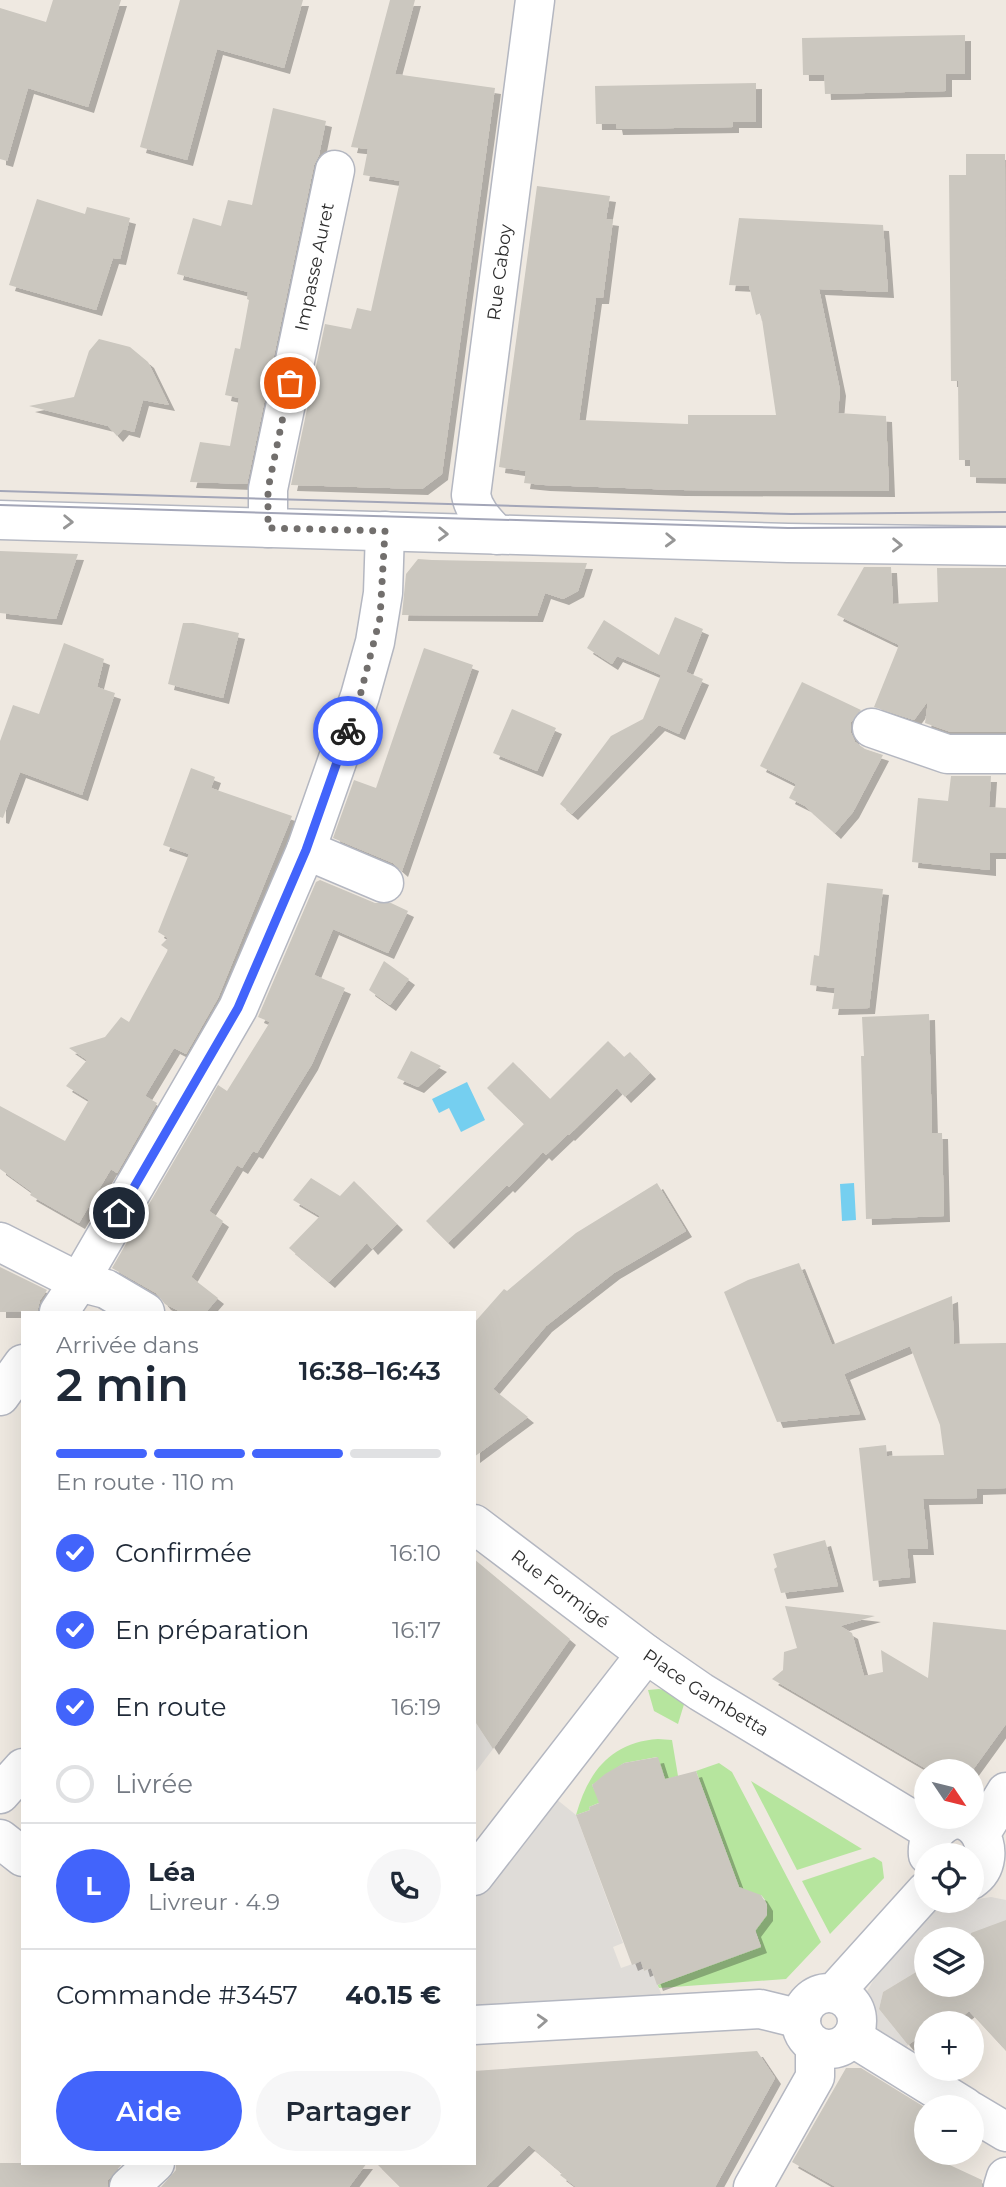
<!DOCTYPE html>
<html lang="fr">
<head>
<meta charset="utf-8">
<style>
  body { margin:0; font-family:Montserrat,sans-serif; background:#f6f6f7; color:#1f2937; height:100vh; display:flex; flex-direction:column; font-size:26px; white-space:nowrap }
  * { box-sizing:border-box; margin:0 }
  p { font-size:23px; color:#747a83 }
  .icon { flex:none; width:38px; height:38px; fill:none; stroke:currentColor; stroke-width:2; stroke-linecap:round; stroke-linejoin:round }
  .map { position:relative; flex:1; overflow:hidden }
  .details { position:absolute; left:21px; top:1311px; width:455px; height:854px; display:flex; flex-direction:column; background:#fff; border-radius:0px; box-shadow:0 7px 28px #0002 }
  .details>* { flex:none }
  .needle { width:46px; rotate:125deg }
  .fabs { position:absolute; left:914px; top:1759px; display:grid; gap:14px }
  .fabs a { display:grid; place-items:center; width:70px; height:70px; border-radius:50%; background:#fff; box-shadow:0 7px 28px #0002; font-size:35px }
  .pin { position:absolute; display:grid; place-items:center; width:60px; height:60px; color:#fff; margin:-30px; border:4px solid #fff; border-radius:50%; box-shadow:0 2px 7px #0007 }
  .courier { position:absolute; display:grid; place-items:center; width:70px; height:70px; margin:-35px; border:5px solid #4264fb; border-radius:50%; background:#fff; color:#222; box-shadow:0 2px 9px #0007 }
  .summary em { font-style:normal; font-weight:600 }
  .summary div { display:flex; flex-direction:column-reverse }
  .summary { display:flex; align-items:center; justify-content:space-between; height:119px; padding:0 35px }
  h1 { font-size:46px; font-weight:600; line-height:52px }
  .bar { display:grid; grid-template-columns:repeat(4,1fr); gap:10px 7px; align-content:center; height:84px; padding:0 35px }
  .bar i { height:9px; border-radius:5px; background:#e0e1e3 }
  .bar .selected { background:#4264fb }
  .bar p { grid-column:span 4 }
  .line { display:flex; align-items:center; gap:18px; padding:0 35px; border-top:2px solid #e0e1e3 }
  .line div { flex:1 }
  .round { display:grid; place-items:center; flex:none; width:74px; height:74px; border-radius:37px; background:#f6f6f7 }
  ol { padding:0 35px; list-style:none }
  li { display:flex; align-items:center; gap:21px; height:77px }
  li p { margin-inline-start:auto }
  li .icon { padding:7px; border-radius:50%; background:#4264fb; color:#fff; stroke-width:4 }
  li:last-child { color:#747a83 }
  li i { width:38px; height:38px; border:4px solid #e0e1e3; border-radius:50% }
  .action { display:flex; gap:14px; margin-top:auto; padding:14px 35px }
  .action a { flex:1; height:80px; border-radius:42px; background:#4264fb; color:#fff; font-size:28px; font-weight:600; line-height:80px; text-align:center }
  .action a+a { background:#f6f6f7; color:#1f2937 }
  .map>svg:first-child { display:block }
  .green { fill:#b6e59e }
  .plaza { fill:#dfdcd8 }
  .water { fill:#75cff0 }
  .building { fill:#cbc7bf; filter:url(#shadow) }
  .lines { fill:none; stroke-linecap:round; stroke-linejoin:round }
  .minor-casing { stroke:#b4b7c1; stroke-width:41 }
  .tertiary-casing { stroke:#b4b7c1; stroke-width:41 }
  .secondary-casing { stroke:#b4b7c1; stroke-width:41 }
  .minor { stroke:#fff; stroke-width:38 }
  .tertiary { stroke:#fff; stroke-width:38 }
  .secondary { stroke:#fff; stroke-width:38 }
  .tram { stroke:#a3a6b8; stroke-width:2 }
  .oneway { stroke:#969696 }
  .done { stroke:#726f6d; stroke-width:7; stroke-dasharray:0 12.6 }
  .route { stroke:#4264fb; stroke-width:9 }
  .labels { text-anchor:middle; stroke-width:5; stroke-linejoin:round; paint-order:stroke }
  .street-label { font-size:18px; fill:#2e2e2e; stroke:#fff }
</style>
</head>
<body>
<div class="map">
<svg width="1006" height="2187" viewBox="0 0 1006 2187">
  <defs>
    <filter id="shadow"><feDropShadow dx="6" dy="6" stdDeviation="0" flood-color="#0004"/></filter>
  </defs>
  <rect width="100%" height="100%" fill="#efe9e1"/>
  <!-- green -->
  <path class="green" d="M 659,1689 L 672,1692 L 685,1701 L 678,1724 L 654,1711 L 648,1690 Z
    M 658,1739 L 672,1740 L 678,1776 L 665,1780 L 657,1757 L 624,1763 L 592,1785 L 601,1802 L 589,1807 L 590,1810 L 576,1815 C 588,1772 611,1742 658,1739 Z
    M 719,1763 L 732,1772 L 821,1942 L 786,1979 L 659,1988 L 657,1985 L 761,1946 L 754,1926 C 766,1919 773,1907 761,1895 L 742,1895 L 696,1771 Z
    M 751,1781 L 862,1849 L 797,1870 Z
    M 874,1857 L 882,1862 L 884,1878 L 830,1934 L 802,1881 Z"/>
  <!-- plaza -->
  <path class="plaza" d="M 474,1720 L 493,1749 L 474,1774 Z
    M 550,1794 L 576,1815 L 623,1943 L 613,1947 L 621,1968 L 641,1961 L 644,1971 L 651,1968 L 666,2006 L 474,2018 L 474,1891 Z
    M 991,1897 L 1006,1900 L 1006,1920 L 970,1939 L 926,1939 L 926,1966 L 883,1992 L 879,2009 L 908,2045 L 904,2051 L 878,2034 L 868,2018 L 865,1995 L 877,1974 L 935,1910 L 947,1904 Z"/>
  <!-- water -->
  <path class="water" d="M 467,1082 L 485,1120 L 461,1132 L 449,1108 L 439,1113 L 432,1099 Z
    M 854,1183 L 856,1220 L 842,1221 L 840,1184 Z"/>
  <!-- building -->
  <path class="building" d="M 53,0 L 121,0 L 88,107 L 28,88 L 7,161 L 0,159 L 0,8 L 46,22 Z
    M 180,0 L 303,0 L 284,68 L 217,49 L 187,160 L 140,147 Z
    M 390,0 L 415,0 L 395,74 L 495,88 L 442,474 L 422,489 L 291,485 L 325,324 L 351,329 L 357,308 L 371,311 L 400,181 L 363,175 L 368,149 L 351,147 Z
    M 965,35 L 965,74 L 946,74 L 946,91 L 825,94 L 824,75 L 803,75 L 802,38 Z
    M 756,83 L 756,122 L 733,122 L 733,127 L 617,129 L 616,124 L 596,124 L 595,86 Z
    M 273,108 L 326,121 L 319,155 L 314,165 L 247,484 L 190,482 L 200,442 L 230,446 L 239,398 L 225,395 L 235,348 L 240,349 L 249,300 L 247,299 L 248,292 L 177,274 L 193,218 L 221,226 L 228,200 L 252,205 Z
    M 966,154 L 1005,154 L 1006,478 L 970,477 L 970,460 L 959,460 L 958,381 L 951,381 L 949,175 L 966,175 Z
    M 537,186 L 610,196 L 606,219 L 613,220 L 603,298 L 596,298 L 579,420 L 688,424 L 688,415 L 776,415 L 761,313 L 756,315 L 749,286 L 729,285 L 739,218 L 883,225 L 888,292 L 819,289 L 840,390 L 838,413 L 886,416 L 889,491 L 679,490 L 544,485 L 524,483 L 526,471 L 499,467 Z
    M 37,199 L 85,214 L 87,207 L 130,218 L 120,259 L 113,258 L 96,310 L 9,285 Z
    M 99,339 L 130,347 L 148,362 L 169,405 L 143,400 L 134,432 L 123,429 L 117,436 L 108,426 L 29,406 L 74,397 L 89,351 Z
    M 0,551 L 78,554 L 56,619 L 0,613 Z
    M 418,559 L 432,560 L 587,563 L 578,591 L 563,599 L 545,593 L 537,616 L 402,615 L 406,574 Z
    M 864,567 L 891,567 L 893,604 L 938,602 L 937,568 L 1006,568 L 1006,732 L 951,732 L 925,723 L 928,701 L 914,720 L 874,707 L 899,645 L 837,615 Z
    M 675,617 L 703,629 L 686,672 L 703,679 L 679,734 L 659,725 L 572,814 L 560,804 L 611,736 L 643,719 L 661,675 L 617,656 L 612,664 L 587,648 L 604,620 L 659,655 Z
    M 183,623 L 193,623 L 239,633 L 223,698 L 168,684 Z
    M 64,643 L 104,659 L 97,687 L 115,693 L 82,795 L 20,772 L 3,818 L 0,817 L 0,741 L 13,705 L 39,714 Z
    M 424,648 L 473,665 L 402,871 L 393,863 L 333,838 L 354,780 L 376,788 Z
    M 802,682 L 861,710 L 851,722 L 851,733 L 855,742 L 865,749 L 883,755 L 853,812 L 835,833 L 805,806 L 789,798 L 796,784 L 760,766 Z
    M 512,709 L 556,728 L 537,771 L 493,753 Z
    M 191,768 L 215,777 L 211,788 L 292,816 L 218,998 L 186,1054 L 174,1048 L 145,1096 L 157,1103 L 117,1173 L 111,1169 L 79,1223 L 30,1195 L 32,1192 L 0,1169 L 0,1106 L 65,1141 L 89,1100 L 66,1086 L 87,1060 L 69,1048 L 105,1037 L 121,1017 L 129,1022 L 168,950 L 161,945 L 168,938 L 158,932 L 189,854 L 163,845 Z
    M 951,776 L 991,776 L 989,807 L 1006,808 L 1006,853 L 990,853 L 990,870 L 912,862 L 918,798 L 948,801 Z
    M 320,880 L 375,903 L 391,903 L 408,911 L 388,953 L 333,929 L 314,975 L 345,988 L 312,1064 L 257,1153 L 253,1151 L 242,1168 L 237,1165 L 209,1211 L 223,1221 L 191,1277 L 218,1298 L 206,1312 L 181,1312 L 165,1304 L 156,1293 L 112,1268 L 218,1085 L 227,1091 L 270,1022 L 258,1017 L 316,882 Z
    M 827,883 L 883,889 L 869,1008 L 832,1009 L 835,988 L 810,985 L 814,955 L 819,956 Z
    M 384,961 L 409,979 L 390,1005 L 369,990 Z
    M 929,1014 L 932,1133 L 942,1133 L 944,1216 L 866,1219 L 861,1056 L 864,1056 L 862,1017 Z
    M 608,1041 L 624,1057 L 630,1052 L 650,1073 L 625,1097 L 617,1088 L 569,1135 L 568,1134 L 546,1155 L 543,1152 L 509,1187 L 507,1185 L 448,1243 L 426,1221 L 524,1124 L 487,1088 L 513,1062 L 550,1099 Z
    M 411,1051 L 441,1066 L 418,1087 L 397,1078 Z
    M 311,1178 L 340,1196 L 354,1181 L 397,1224 L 372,1249 L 367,1243 L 329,1282 L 289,1248 L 320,1216 L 293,1200 Z
    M 657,1183 L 686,1231 L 614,1273 L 546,1326 L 493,1389 L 528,1417 L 474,1457 L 474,1323 L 504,1289 L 507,1291 L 576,1233 Z
    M 799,1263 L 832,1345 L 952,1296 L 954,1344 L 1006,1343 L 1006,1488 L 977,1489 L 977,1498 L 923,1499 L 928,1549 L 907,1549 L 910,1577 L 873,1581 L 859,1448 L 886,1445 L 887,1456 L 944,1455 L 940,1425 L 910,1346 L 844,1374 L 860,1414 L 777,1422 L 724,1292 L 748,1280 Z
    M 0,1267 L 47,1290 L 40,1300 L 37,1312 L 0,1312 Z
    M 825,1540 L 838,1586 L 781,1593 L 774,1569 L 777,1567 L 773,1554 Z
    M 474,1559 L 570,1639 L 493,1749 L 474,1720 Z
    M 785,1606 L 875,1616 L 840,1626 L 852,1633 L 864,1676 L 883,1672 L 881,1650 L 928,1678 L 933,1622 L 1006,1630 L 1006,1724 L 972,1771 L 930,1771 L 772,1679 L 783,1670 L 784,1652 L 797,1648 Z
    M 658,1757 L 665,1779 L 696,1771 L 739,1887 L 761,1895 L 767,1905 L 767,1915 L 755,1931 L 761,1947 L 657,1985 L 651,1968 L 644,1971 L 641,1961 L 632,1965 L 576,1815 L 590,1810 L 589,1807 L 599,1803 L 592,1785 L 605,1774 L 624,1763 Z
    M 1006,1920 L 1006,2051 L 969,2011 L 954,2023 L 926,2023 L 926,2032 L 908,2045 L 879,2009 L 883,1992 L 926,1966 L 926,1984 L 971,1984 L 971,1933 Z
    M 757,2051 L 775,2078 L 715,2187 L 576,2187 L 560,2175 L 562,2173 L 529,2145 L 486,2187 L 400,2187 L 376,2163 L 474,2163 L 474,2071 Z
    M 846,2068 L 861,2068 L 926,2108 L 926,2154 L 982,2180 L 982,2187 L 836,2187 L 792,2162 Z
    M 0,2163 L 123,2163 L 108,2180 L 108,2187 L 0,2187 Z
    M 176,2163 L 367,2163 L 349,2187 L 161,2187 L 176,2170 Z"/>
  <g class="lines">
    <defs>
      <g id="minor">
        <path id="s1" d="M 268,528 L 268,489 L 335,170"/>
        <path id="s2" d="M 497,535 C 486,523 474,512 471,495 L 535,0"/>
        <path d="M 872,728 L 947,754 L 1006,754"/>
        <path d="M 306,850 L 384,883"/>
        <path d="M 0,1242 L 79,1282 L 106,1289 L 145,1312"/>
        <path d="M 59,1312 L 79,1282 L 238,1008 L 306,850 L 360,696 L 375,642 L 383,593 L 385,531"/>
        <path d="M 0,1396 L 23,1364"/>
        <path id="s3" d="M 474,1524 L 646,1654 L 701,1692 L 934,1833"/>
        <path d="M 0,1794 L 23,1768"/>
        <path d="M 0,1839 L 23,1857"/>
        <path d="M 474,1876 L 646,1654"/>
        <path d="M 474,2025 L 760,2009 L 801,2019"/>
        <path d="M 852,2037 L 965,2107"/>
        <path d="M 971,2111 L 1006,2132"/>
        <path d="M 129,2187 L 155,2163"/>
        <path d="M 1003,2187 L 1006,2177"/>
      </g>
      <path id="tertiary" d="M 983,1830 L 1006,1792
        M 928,1855 C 927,1845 930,1837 937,1830 C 970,1795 1006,1857 971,1880
        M801 2021a28 28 0 1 1 56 0a28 28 0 1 1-56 0Z
        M 834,1993 L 926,1891
        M 753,2187 L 815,2077 L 815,2046"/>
      <path id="secondary" d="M 0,520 L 788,543 L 1006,546"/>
    </defs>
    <!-- minor casing -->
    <use href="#minor" class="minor-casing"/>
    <!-- tertiary casing -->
    <use href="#tertiary" class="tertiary-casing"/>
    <!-- secondary casing -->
    <use href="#secondary" class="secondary-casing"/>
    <!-- minor -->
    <use href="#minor" class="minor"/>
    <!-- tertiary -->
    <use href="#tertiary" class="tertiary"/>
    <!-- secondary -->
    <use href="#secondary" class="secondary"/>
    <!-- tram -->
    <path class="tram" d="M 0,491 L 791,514 L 1006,512
      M 0,505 L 788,528 L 1006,527"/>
  </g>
  <!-- one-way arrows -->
  <defs><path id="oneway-chevron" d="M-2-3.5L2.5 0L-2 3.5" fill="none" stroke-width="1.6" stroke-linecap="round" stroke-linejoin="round" transform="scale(1.75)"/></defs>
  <g class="oneway">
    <use href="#oneway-chevron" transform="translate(68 522) rotate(2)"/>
    <use href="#oneway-chevron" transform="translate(443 534) rotate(2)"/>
    <use href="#oneway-chevron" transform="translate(670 540) rotate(2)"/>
    <use href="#oneway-chevron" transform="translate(897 545) rotate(1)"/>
    <use href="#oneway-chevron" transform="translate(542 2021) rotate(-3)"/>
  </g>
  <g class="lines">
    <!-- done -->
    <path class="done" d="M 290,383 L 268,489 L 268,528 L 385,531 L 380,618 L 360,696 L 348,731"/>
    <!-- route -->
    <path class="route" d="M 119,1213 L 238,1008 L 306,850 L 348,731"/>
  </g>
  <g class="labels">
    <!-- street labels -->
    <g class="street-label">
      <text dy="6" stroke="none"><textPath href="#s1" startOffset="266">Impasse Auret</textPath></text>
      <text dy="6" stroke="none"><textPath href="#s2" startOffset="273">Rue Caboy</textPath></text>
      <text dy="6" stroke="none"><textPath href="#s3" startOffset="108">Rue Formigé</textPath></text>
      <text dy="6" stroke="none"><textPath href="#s3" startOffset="287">Place Gambetta</textPath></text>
    </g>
  </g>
</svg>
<div class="fabs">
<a><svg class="needle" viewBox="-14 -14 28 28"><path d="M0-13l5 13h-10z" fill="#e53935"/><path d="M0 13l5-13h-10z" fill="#747a83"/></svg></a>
<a><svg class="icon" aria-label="locate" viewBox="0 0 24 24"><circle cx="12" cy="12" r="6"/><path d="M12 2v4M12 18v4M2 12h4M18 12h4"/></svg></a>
<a><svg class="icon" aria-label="layers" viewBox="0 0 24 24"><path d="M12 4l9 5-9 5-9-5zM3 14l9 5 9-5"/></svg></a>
<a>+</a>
<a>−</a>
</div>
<div class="pin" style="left:290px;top:383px;background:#ea580c"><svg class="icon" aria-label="bag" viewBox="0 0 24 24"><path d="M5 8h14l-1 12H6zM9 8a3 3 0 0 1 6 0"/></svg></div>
<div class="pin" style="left:119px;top:1213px;background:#1f2937"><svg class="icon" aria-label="home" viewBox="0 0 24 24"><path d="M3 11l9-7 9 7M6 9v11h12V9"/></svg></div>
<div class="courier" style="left:348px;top:731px"><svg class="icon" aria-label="bike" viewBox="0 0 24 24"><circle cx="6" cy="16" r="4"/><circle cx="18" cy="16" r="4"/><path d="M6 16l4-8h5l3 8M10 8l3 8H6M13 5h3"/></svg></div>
<section class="details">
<div class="summary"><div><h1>2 min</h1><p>Arrivée dans</p></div><em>16:38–16:43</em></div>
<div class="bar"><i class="selected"></i><i class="selected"></i><i class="selected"></i><i></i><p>En route · 110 m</p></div>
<ol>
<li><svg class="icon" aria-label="check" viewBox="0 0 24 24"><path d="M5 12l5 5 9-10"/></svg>Confirmée<p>16:10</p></li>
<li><svg class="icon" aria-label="check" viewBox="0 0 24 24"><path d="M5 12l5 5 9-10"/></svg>En préparation<p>16:17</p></li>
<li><svg class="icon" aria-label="check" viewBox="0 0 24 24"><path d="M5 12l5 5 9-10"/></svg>En route<p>16:19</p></li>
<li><i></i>Livrée</li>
</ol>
<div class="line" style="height:126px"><b class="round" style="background:#4264fb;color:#fff">L</b><div><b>Léa</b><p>Livreur · 4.9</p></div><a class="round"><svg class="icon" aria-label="phone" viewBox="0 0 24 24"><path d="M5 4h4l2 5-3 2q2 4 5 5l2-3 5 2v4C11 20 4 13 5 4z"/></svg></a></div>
<div class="line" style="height:91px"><div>Commande #3457</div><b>40.15 €</b></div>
<div class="action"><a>Aide</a><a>Partager</a></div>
</section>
</div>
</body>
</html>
